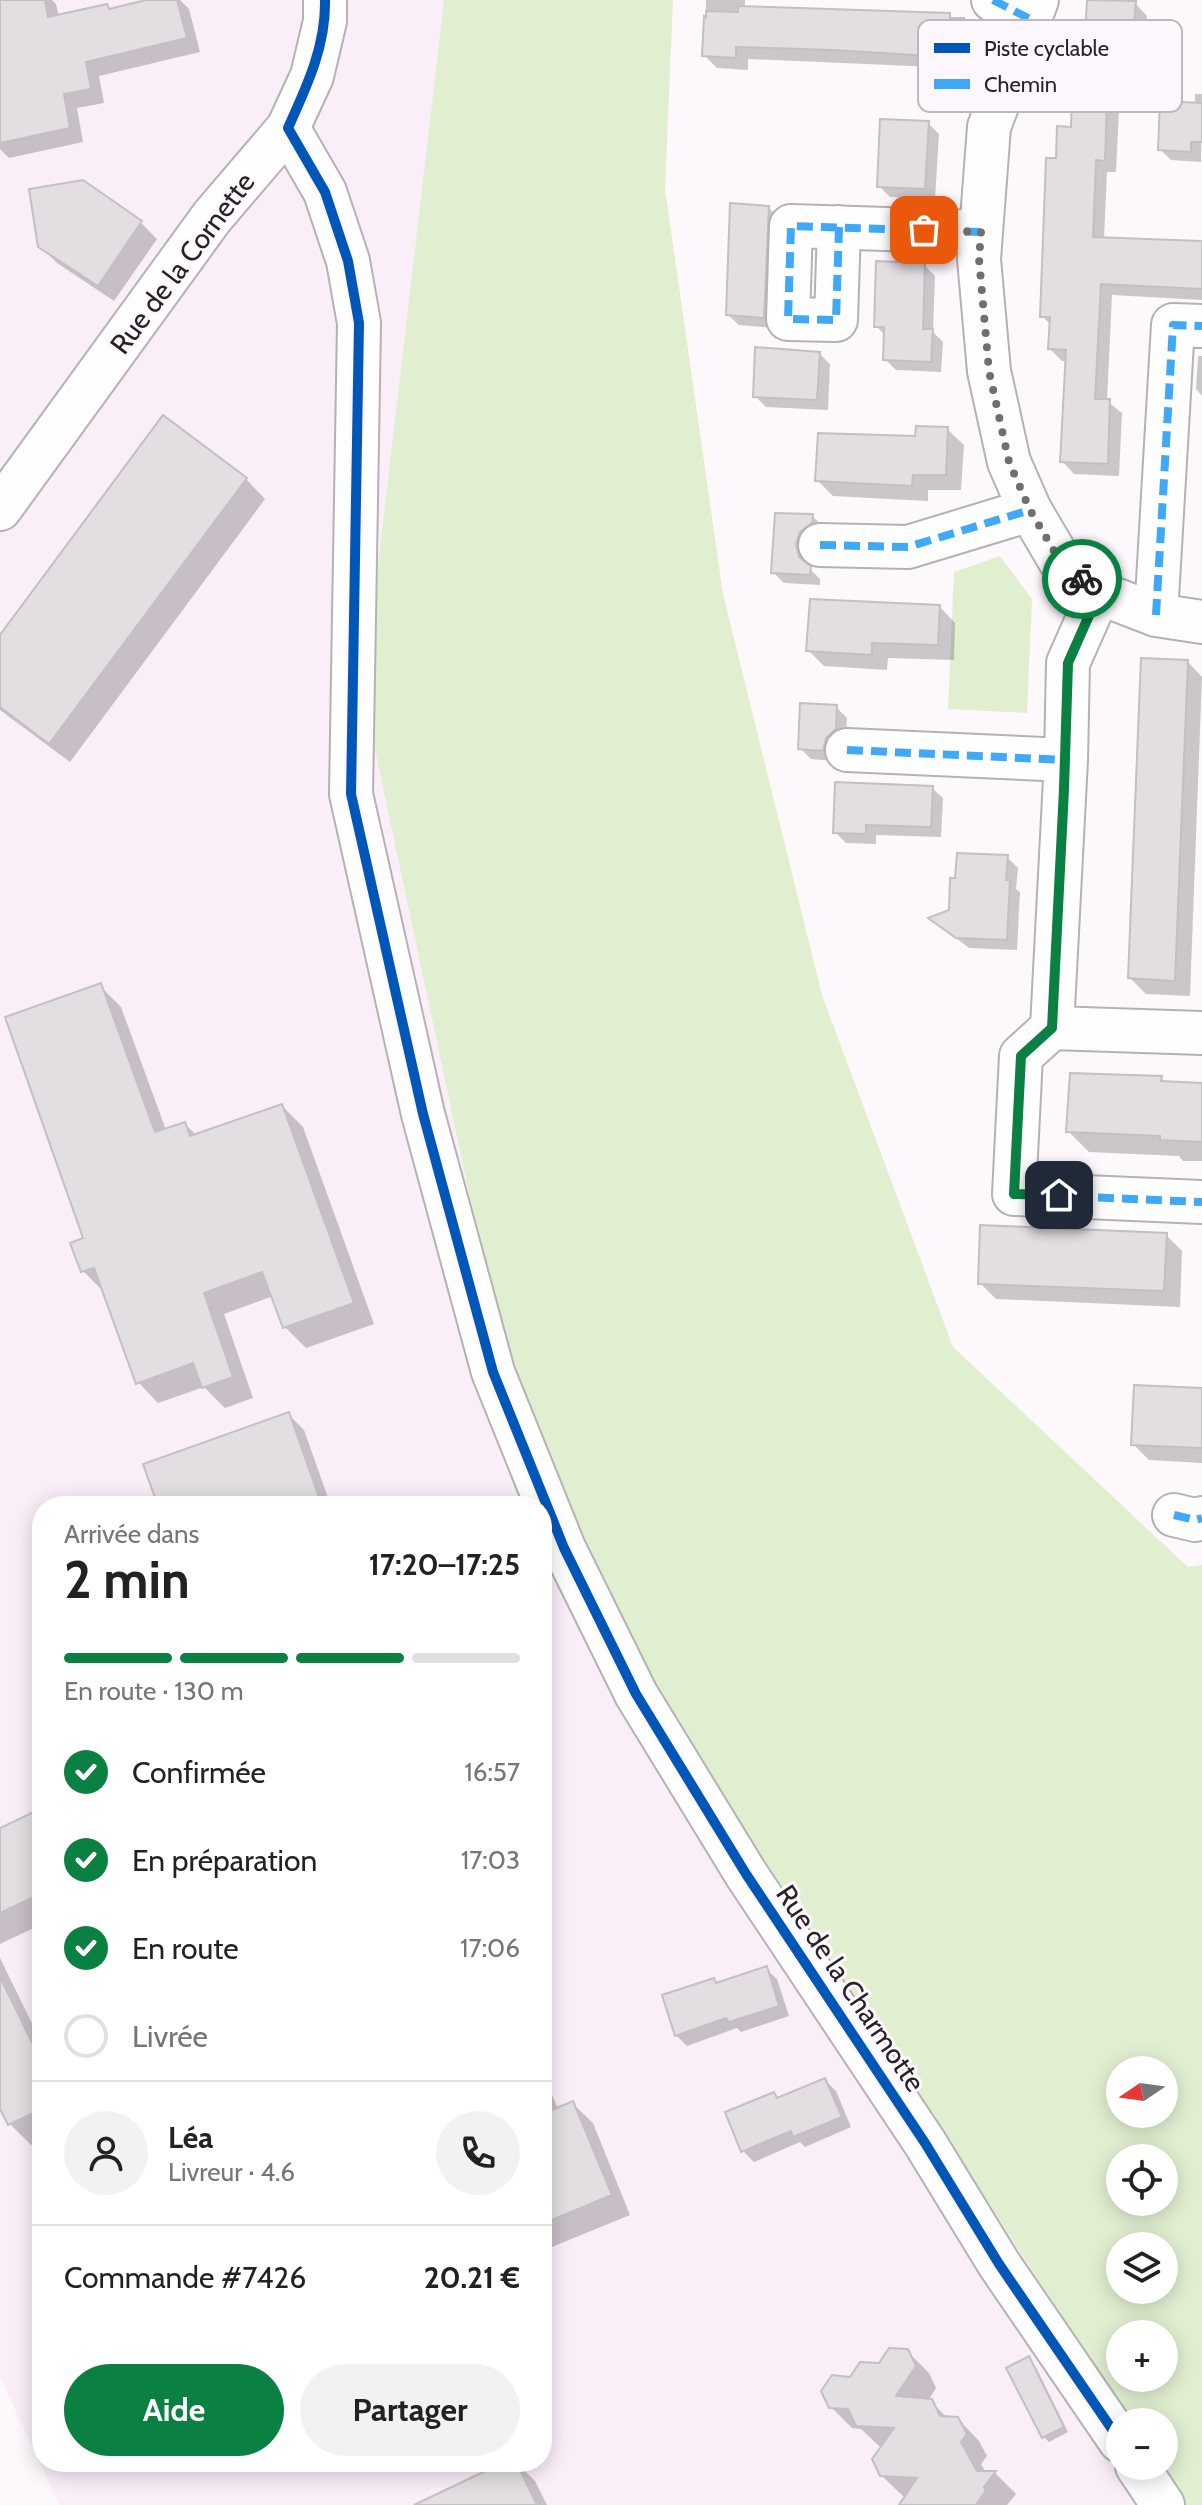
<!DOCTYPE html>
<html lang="fr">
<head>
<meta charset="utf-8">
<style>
  body { margin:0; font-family:Cabin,sans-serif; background:#f2f2f2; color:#222; height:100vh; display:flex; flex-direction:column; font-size:30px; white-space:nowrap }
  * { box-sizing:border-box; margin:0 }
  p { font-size:26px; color:#767676 }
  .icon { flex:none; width:44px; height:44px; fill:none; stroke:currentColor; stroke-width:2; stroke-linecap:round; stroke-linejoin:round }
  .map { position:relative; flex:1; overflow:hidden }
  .panel { position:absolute; left:32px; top:1496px; width:520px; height:976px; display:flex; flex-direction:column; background:#fff; border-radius:32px; box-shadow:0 4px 20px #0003 }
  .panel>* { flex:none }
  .needle { width:52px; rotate:257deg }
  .controls { position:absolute; left:1106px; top:2056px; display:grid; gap:16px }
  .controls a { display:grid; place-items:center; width:72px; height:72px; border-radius:50%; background:#fff; box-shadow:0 4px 20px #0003; font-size:40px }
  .pin { position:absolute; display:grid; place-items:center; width:68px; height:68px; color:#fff; margin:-34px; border-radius:16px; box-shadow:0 4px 12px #0006 }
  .courier { position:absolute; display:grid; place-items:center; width:80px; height:80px; margin:-40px; border:6px solid #0b8043; border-radius:50%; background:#fff; color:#222; box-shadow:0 2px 10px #0007 }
  .head em { font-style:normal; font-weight:800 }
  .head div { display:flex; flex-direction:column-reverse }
  .head { display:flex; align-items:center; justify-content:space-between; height:136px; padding:0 32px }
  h1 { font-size:52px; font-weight:800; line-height:60px }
  .bar { display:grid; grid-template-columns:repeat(4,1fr); gap:12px 8px; align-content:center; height:96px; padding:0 32px }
  .bar i { height:10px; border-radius:6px; background:#e0e0e0 }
  .bar .selected { background:#0b8043 }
  .bar p { grid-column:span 4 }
  .line { display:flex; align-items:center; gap:20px; padding:0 32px; border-top:2px solid #e0e0e0 }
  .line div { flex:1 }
  .round { display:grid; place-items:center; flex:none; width:84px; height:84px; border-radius:42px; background:#f2f2f2 }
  ol { padding:0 32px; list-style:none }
  li { display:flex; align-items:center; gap:24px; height:88px }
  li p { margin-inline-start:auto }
  li .icon { padding:8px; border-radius:50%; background:#0b8043; color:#fff; stroke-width:4 }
  li:last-child { color:#767676 }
  li i { width:44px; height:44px; border:4px solid #e0e0e0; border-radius:50% }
  .primary-button { display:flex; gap:16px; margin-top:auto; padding:16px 32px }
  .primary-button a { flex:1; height:92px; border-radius:48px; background:#0b8043; color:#fff; font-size:32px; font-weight:800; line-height:92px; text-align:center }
  .primary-button a+a { background:#f2f2f2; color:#222 }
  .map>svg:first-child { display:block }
  .built { fill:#faeef9; fill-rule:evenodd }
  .green { fill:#e1efd1; fill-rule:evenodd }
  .shadow { fill:#0003 }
  .building { fill:#e2dee2; stroke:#c3bfc2; stroke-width:2 }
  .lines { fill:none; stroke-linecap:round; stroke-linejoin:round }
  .minor-casing { stroke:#b5b1b4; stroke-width:46 }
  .minor { stroke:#fffeff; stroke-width:42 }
  .quiet { stroke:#3fa9f5; stroke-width:8; stroke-dasharray:16 8; stroke-linecap:butt }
  .cycleway-casing { stroke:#fef7fd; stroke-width:15 }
  .cycleway { stroke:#0057b8; stroke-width:10 }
  .done { stroke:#726d71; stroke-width:8; stroke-dasharray:0 14.4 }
  .route { stroke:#0b8043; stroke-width:10 }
  .labels { text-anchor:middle; stroke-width:6; stroke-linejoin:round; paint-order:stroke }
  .street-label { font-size:28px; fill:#272226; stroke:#fef7fd }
  .key { fill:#fef7fd; stroke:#beb7bc; stroke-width:2 }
  .key-label { font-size:22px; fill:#272226 }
</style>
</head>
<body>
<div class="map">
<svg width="1202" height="2505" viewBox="0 0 1202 2505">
  <rect width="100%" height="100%" fill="#fdf8fc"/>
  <!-- built -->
  <path class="built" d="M 0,0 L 444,0 L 363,693 L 1131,2422 L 1120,2466 L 1160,2466 L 1185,2505 L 59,2505 L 0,2377 ZM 42,1506 L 542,1506 L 542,2462 L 42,2462 Z"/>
  <!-- green -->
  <path class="green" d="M 444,0 L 673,0 L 665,189 L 723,594 L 822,995 L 953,1347 L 1188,1567 L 1202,1565 L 1202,2505 L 1185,2505 L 1160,2466 L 1164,2466 L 1164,2422 L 1131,2422 L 660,1699 L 506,1368 L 363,693 ZM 1120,2070 L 1164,2070 L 1164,2114 L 1120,2114 ZM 1120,2158 L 1164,2158 L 1164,2202 L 1120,2202 ZM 1120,2246 L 1164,2246 L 1164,2290 L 1120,2290 ZM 1120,2334 L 1164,2334 L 1164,2378 L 1120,2378 Z
    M 1000,556 L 1032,599 L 1027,713 L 948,709 L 954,572 Z"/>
  <!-- shadow -->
  <path class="shadow" d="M 0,0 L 52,0 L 56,4 L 59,17 L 106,6 L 111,11 L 155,0 L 180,0 L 189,9 L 200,52 L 99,76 L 104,103 L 77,108 L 83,142 L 9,158 L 0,149 Z
    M 706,0 L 745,0 L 745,8 L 949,15 L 954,20 L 963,20 L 976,33 L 974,78 L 945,77 L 935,67 L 748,59 L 748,70 L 717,68 L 704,55 Z
    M 1135,3 L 1147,16 L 1145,46 L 1135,45 L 1132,111 L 1119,110 L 1116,172 L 1107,172 L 1104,239 L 1202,243 L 1202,300 L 1112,295 L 1107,401 L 1122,413 L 1119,476 L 1074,474 L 1062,461 L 1067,361 L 1062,361 L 1050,349 L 1051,325 L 1042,316 L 1058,160 L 1073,129 L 1086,35 Z
    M 1195,94 L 1202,94 L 1201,162 L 1171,160 L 1160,149 L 1195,105 Z
    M 928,123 L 939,134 L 935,199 L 890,197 L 879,186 Z
    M 768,207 L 779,218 L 774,328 L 739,325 L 728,315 Z
    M 140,222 L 157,239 L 114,301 L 57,263 L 40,246 Z
    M 924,265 L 935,276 L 933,332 L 943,342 L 941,372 L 896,370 L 885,359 L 885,335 L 876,326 Z
    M 819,353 L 830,364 L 828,410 L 766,407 L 755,396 Z
    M 1198,356 L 1202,356 L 1202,396 L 1196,389 Z
    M 947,429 L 964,445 L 961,490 L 928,490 L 928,501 L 833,496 L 817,480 L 916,438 Z
    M 246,479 L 265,499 L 70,762 L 0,710 L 0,638 Z
    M 777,515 L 812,516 L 823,526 L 806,556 L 809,568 L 820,579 L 820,585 L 784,583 L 773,572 Z
    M 939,606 L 955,623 L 954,660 L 888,658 L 887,670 L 824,666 L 808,650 Z
    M 1188,662 L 1202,677 L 1190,996 L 1146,994 L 1130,978 Z
    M 836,707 L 847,718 L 846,740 L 834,761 L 811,759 L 800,748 Z
    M 932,788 L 943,798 L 941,837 L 876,835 L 876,844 L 846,843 L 835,832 Z
    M 1007,857 L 1018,868 L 1016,889 L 1020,892 L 1017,950 L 969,948 L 931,919 L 951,911 Z
    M 100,986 L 121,1007 L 166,1130 L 185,1124 L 197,1136 L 282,1106 L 303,1127 L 374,1324 L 306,1348 L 285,1327 L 273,1296 L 224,1314 L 253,1398 L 225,1408 L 204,1387 L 158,1403 L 138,1382 L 104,1292 L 83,1271 Z
    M 1161,1078 L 1166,1083 L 1202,1085 L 1202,1161 L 1183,1161 L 1179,1156 L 1089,1152 L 1068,1131 Z
    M 1166,1235 L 1182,1251 L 1180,1307 L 996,1299 L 980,1283 Z
    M 1202,1390 L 1202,1463 L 1149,1460 L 1133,1444 Z
    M 288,1414 L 304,1430 L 331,1506 L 160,1506 Z
    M 42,1810 L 42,1924 L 0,1944 L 0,1830 Z
    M 0,1958 L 42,2044 L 42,2140 L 31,2145 L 10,2124 L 0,2105 Z
    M 766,1969 L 777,1979 L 789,2016 L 741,2032 L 737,2028 L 687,2046 L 676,2035 L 714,1980 L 718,1984 Z
    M 542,2071 L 558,2109 L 573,2104 L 593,2123 L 630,2215 L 542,2251 Z
    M 825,2080 L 836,2091 L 851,2127 L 805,2147 L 800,2142 L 754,2162 L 743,2151 L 773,2094 L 779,2099 Z
    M 907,2351 L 929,2373 L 936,2388 L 928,2401 L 931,2401 L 948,2419 L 958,2419 L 979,2441 L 987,2456 L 981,2464 L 986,2473 L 995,2473 L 1016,2494 L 1007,2505 L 901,2505 L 907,2496 L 903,2496 L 881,2475 L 883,2446 L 879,2446 L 861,2429 L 852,2428 L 831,2407 L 851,2379 Z
    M 1029,2359 L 1034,2364 L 1068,2432 L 1049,2442 L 1044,2437 Z
    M 508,2462 L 516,2462 L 535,2481 L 547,2505 L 419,2505 Z"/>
  <!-- building -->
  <path class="building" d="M 0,0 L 45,0 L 48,17 L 107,4 L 109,9 L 146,0 L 177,0 L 187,38 L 86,62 L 91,89 L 64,94 L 70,128 L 0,143 Z
    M 1087,0 L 1136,1 L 1133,35 L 1124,34 L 1121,100 L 1107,99 L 1105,161 L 1096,160 L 1093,237 L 1202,241 L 1202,289 L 1101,284 L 1095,399 L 1110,399 L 1108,464 L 1060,462 L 1066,350 L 1048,349 L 1050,317 L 1040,317 L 1046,158 L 1056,158 L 1057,126 L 1071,127 L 1074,32 L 1085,33 Z
    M 738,6 L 950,13 L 950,18 L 964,18 L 961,66 L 930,65 L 930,56 L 832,50 L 736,47 L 736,58 L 702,56 L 704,16 L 706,17 L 706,11 L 738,12 Z
    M 1160,101 L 1202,103 L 1202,142 L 1191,142 L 1191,152 L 1158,150 Z
    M 880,119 L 929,121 L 925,189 L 877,187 Z
    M 83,180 L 142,221 L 98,286 L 38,247 L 29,189 Z
    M 730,203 L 769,206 L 764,318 L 726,315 Z
    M 876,261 L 925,263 L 923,329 L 933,329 L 931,362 L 883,360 L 884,327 L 874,327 Z
    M 755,347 L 820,352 L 817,400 L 753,397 Z
    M 163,415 L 247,478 L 49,744 L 0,707 L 0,635 Z
    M 916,426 L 948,427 L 946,475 L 913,475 L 912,486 L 815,481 L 818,433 L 915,436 Z
    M 775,513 L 813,514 L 812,523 L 800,532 L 796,544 L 799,557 L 811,566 L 810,575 L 771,573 Z
    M 810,599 L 940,605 L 938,645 L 872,643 L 872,655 L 806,651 Z
    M 1141,658 L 1188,660 L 1175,981 L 1128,978 Z
    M 800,703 L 837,705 L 836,729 L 826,738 L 823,751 L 798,749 Z
    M 835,782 L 933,786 L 931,827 L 866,825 L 866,834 L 833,833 Z
    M 957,853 L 1008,855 L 1006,880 L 1010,880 L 1007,940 L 956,938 L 928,918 L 949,910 L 950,878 L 955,878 Z
    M 101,983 L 155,1132 L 185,1122 L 190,1136 L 282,1104 L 354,1303 L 283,1328 L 262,1272 L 204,1293 L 233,1377 L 202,1388 L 193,1363 L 136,1384 L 94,1268 L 81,1272 L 70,1243 L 83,1238 L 5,1017 Z
    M 1070,1073 L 1162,1076 L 1161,1081 L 1202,1083 L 1202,1142 L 1160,1140 L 1160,1136 L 1066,1132 Z
    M 980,1225 L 1167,1233 L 1164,1291 L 978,1284 Z
    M 1134,1385 L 1202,1388 L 1202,1448 L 1131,1445 Z
    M 289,1412 L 322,1506 L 158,1506 L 143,1464 Z
    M 42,1808 L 42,1893 L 0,1913 L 0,1828 Z
    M 767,1966 L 779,2006 L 729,2022 L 726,2018 L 675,2036 L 662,1995 L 714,1978 L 716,1983 Z
    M 0,1977 L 42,2063 L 42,2109 L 8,2125 L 0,2109 Z
    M 825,2078 L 842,2117 L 793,2137 L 791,2131 L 741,2152 L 725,2112 L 774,2092 L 777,2098 Z
    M 573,2101 L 612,2195 L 542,2224 L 542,2114 Z
    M 889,2348 L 908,2349 L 916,2366 L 896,2396 L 932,2399 L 940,2416 L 958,2417 L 967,2434 L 961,2442 L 977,2471 L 996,2471 L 984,2487 L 986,2490 L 976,2505 L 899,2505 L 917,2478 L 880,2476 L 872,2459 L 894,2428 L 856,2426 L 848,2409 L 829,2408 L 821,2391 L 832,2375 L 850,2377 L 860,2362 L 879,2363 Z
    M 1029,2356 L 1064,2427 L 1042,2438 L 1006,2368 Z
    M 504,2462 L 516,2462 L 537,2505 L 414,2505 Z"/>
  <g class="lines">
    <defs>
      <path id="minor" d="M 993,0 L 1030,19
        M 1037,0 L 989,127 L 979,259 L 989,371 L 1009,462 L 1030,510 L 1060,561 L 1099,593 L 1156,615 L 1202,622
        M 288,128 L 325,192 L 348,261 L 359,323 L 351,794 L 423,1114 L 493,1372 L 564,1548 L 636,1694 L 746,1874 L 925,2143 L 999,2264 L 1120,2441
        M 839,227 L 836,320 L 788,319 L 791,226 L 981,232
        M 0,509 L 212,217 L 288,128 L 312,76 L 325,21 L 325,0
        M 820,545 L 908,547 L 1030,510
        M 1156,615 L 1173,325 L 1202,326
        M 847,750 L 1066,760
        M 1052,1028 L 1066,760 L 1068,663 L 1099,593
        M 1202,1033 L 1052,1028 L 1021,1056 L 1014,1194 L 1202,1202
        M 1174,1515 L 1195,1520 L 1202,1518
        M 1137,2466 L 1163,2505"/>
    </defs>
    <!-- minor casing -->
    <use href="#minor" class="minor-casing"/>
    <!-- minor -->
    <use href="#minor" class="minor"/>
    <!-- quiet -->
    <path class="quiet" d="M 993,0 L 1030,19
      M 839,227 L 836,320 L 788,319 L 791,226 L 981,232
      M 820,545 L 908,547 L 1030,510
      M 1156,615 L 1173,325 L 1202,326
      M 847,750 L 1066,760
      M 1052,1028 L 1021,1056 L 1014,1194 L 1202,1202
      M 1174,1515 L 1195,1520 L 1202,1518"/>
    <defs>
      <path id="cycleway" d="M 325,0 C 326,46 307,86 288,128 L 325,192 L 348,261 L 359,323 L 351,794 L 423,1114 L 493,1372 L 564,1548 L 636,1694 L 746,1874 L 925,2143 L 999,2264 L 1120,2441"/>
    </defs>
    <!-- cycleway casing -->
    <use href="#cycleway" class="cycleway-casing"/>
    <!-- cycleway -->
    <use href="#cycleway" class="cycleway"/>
  </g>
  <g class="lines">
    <!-- done -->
    <path class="done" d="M 924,230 L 981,232 L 979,259 L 989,371 L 1009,462 L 1030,510 L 1060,561 L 1082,579"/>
    <!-- route -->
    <path class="route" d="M 1059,1195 L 1014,1194 L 1021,1056 L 1052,1028 L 1064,789 L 1068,663 L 1099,593 L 1082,579"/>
  </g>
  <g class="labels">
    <!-- street labels -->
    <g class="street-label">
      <text transform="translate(182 263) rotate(-53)" y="10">Rue de la Cornette</text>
      <text transform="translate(851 1988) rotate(56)" y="10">Rue de la Charmotte</text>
    </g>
  </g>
  <!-- legend -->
  <rect x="918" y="20" width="264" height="92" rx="12" class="key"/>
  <rect x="934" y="43" width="36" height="10" fill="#0057b8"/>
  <rect x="934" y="79" width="36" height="10" fill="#3fa9f5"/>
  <g class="key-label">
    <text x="984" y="56">Piste cyclable</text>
    <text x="984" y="92">Chemin</text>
  </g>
</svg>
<div class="controls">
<a><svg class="needle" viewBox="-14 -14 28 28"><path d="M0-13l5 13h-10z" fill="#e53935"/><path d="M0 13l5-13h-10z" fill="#767676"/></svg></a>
<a><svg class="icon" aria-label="locate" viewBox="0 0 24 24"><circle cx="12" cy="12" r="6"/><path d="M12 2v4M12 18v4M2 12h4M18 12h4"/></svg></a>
<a><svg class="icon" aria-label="layers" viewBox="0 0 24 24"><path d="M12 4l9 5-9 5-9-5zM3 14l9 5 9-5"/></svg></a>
<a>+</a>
<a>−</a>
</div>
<div class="pin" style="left:924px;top:230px;background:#ea580c"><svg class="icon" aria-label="bag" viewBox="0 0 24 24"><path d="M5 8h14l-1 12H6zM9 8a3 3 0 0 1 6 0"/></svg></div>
<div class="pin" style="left:1059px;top:1195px;background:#1f2937"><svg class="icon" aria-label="home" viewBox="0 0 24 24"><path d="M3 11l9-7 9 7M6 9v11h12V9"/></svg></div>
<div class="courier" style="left:1082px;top:579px"><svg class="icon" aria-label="bike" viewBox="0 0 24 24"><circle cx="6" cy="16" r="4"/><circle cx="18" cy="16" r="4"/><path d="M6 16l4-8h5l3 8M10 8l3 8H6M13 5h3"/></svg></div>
<section class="panel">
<div class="head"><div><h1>2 min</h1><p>Arrivée dans</p></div><em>17:20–17:25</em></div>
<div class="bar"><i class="selected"></i><i class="selected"></i><i class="selected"></i><i></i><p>En route · 130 m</p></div>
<ol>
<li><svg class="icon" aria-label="check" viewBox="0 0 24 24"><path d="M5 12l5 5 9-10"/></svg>Confirmée<p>16:57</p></li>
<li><svg class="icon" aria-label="check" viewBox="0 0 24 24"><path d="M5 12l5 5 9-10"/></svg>En préparation<p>17:03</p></li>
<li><svg class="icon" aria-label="check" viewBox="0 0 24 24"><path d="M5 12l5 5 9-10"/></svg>En route<p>17:06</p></li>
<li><i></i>Livrée</li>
</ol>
<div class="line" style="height:144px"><a class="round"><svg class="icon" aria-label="person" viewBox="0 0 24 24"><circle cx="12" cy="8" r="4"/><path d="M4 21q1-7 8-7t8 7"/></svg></a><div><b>Léa</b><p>Livreur · 4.6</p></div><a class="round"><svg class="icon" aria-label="phone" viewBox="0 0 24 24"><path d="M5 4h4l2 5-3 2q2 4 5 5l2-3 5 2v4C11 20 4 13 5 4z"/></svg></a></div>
<div class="line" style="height:104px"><div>Commande #7426</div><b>20.21 €</b></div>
<div class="primary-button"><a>Aide</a><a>Partager</a></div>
</section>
</div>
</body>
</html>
